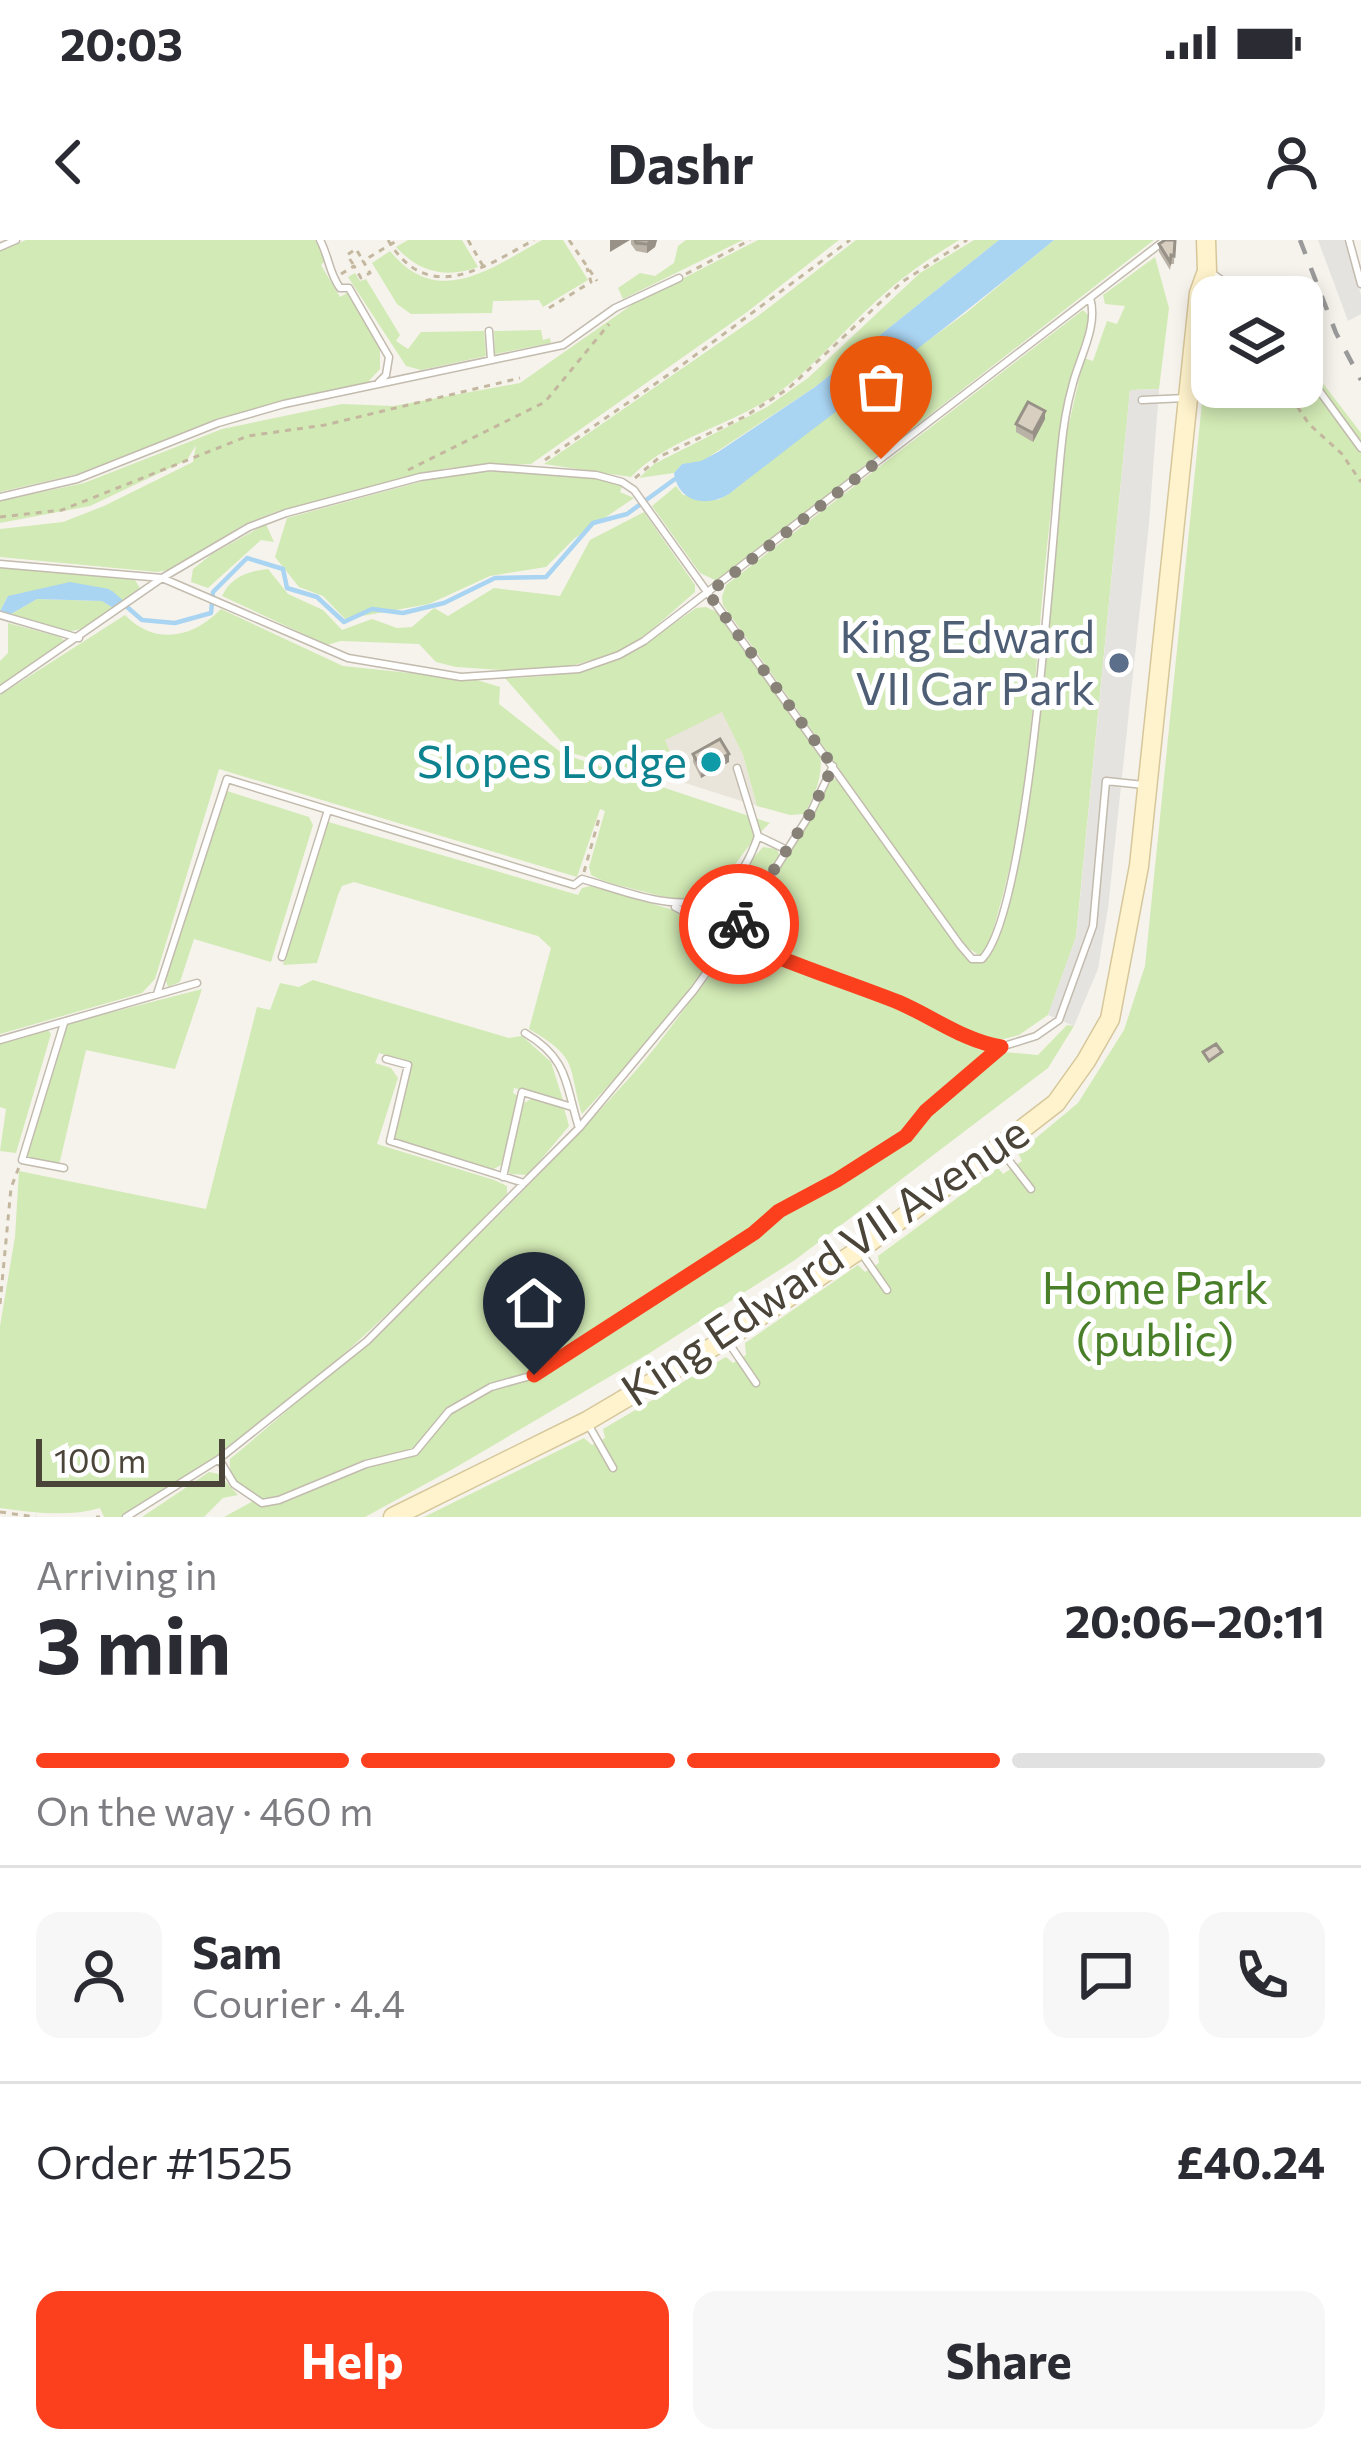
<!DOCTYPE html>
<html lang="en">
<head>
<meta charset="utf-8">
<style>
  body { margin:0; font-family:Commissioner,sans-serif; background:#f7f7f7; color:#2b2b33; height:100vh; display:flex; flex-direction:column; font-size:45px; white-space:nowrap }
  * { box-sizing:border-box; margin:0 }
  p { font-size:39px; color:#7c7c81 }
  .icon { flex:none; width:66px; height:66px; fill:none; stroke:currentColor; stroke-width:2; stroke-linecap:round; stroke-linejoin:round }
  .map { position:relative; height:1277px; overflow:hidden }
  .drawer { display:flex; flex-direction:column; background:#fff; flex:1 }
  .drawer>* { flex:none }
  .buttons { position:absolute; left:1191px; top:36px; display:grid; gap:24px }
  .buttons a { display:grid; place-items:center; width:132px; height:132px; border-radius:24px; background:#fff; box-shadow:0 6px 18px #0003; font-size:60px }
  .scale { position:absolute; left:36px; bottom:30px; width:189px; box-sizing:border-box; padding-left:12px; border:6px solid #4b4439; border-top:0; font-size:33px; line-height:42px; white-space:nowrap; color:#4b4439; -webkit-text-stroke:9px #fff; paint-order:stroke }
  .pin { position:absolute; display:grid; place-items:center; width:102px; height:102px; color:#fff; margin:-123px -51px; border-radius:50% 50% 50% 0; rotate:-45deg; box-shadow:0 0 12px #0007 }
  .pin .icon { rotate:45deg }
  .courier { position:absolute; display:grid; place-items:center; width:120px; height:120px; margin:-60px; border:9px solid #fc3f1d; border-radius:50%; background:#fff; color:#222; box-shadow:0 3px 15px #0007 }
  .headline em { font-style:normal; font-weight:700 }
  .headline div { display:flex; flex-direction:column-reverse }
  .headline { display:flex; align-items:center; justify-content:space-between; height:204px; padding:0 36px }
  h1 { font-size:78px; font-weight:700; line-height:90px }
  .bar { display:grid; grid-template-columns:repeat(4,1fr); gap:18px 12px; align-content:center; height:144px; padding:0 36px }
  .bar i { height:15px; border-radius:9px; background:#e1e1e2 }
  .bar .selected { background:#fc3f1d }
  .bar p { grid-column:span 4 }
  .line { display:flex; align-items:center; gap:30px; padding:0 36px; border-top:3px solid #e1e1e2 }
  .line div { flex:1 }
  .round { display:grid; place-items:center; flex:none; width:126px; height:126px; border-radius:24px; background:#f7f7f7 }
  .button { display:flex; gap:24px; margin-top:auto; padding:24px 36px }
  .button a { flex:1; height:138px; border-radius:24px; background:#fc3f1d; color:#fff; font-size:48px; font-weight:700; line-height:138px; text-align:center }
  .button a+a { background:#f7f7f7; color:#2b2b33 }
  .status { display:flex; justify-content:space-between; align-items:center; height:84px; padding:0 60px; background:#fff; direction:ltr }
  .status svg { height:33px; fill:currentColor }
  header { display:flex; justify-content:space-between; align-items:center; height:156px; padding:0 36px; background:#fff; font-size:54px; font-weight:700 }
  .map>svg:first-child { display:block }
  .residential { fill:#eae5da }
  .green { fill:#d2eab5 }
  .parking { fill:#e5e3e0 }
  .water { fill:#a9d4f2 }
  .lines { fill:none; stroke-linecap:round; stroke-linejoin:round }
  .stream { stroke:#a9d4f2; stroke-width:4.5 }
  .service-casing { stroke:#c2bbae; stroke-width:9 }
  .secondary-casing { stroke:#d6c79b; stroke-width:21 }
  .path { stroke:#c4b79f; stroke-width:3; stroke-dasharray:6 6; stroke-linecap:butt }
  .service { stroke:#fff; stroke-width:6 }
  .secondary { stroke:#fff3cd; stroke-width:18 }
  .rail { stroke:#9a9a9a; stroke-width:4.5; stroke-dasharray:15 15; stroke-linecap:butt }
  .wall { fill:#bab2a6 }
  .shaded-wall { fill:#979187 }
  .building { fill:#d8cfc1; stroke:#979187; stroke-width:3 }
  .done { stroke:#878178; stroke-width:12; stroke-dasharray:0 21.6 }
  .route { stroke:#fc3f1d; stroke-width:15 }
  .service-dot { fill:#5c6f8a; stroke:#fff; stroke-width:4.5 }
  .culture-dot { fill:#0f9aa8; stroke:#fff; stroke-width:4.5 }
  .labels { text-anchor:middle; stroke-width:10; stroke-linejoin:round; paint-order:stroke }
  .service-label { font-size:45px; fill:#4e5e75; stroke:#fff; text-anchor:end }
  .culture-label { font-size:45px; fill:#0d838f; stroke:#fff; text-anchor:end }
  .street-label { font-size:45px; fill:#4b4439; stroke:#fff }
  .park-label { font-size:45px; fill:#4a7f2a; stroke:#fff }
</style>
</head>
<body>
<div class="status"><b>20:03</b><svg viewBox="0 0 49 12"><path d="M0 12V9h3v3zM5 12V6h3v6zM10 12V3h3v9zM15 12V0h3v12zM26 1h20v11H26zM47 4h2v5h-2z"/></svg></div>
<header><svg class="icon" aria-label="back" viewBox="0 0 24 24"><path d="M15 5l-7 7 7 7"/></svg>Dashr<svg class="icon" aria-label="person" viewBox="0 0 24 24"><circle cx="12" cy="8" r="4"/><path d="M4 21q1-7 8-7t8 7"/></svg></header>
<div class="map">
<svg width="1361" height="1277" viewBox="0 0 1361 1277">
  <rect width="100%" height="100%" fill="#f6f3ec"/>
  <!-- residential -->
  <path class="residential" d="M 722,471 L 743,515 L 757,566 L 682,542 L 664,500 Z"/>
  <!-- green -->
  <path class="green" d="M 26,0 L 315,0 L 326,20 L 321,25 L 340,57 L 347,53 L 380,108 L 380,129 L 367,143 L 220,178 L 78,234 L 0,252 L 0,11 Z
    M 408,0 L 462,0 L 478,27 C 446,39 419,32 396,7 Z
    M 542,0 L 563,0 L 588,40 L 543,67 L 539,60 L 493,61 L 492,73 L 411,74 L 397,64 L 372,23 L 390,11 C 438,70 491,28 542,0 Z
    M 686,0 L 743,0 L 623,59 L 618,48 L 640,33 L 655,36 L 674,23 L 678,6 Z
    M 758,0 L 839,0 L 747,72 L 531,224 L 448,228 L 278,271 L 243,285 L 174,329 L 157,332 L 0,317 L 0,289 L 63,282 L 104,266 L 193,222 L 196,205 L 187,220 L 90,266 L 0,283 L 0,261 L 84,243 L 222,189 L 342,164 L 394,166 L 520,143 L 633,64 Z
    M 856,0 L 959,0 C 932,17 907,33 884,54 C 846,87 816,126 775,155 C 730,186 669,198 631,237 L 544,224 L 758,76 Z
    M 974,0 L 999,0 L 815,147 L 701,222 L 682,224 L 674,233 L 639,238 L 654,224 L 767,167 L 808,138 L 920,33 Z
    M 1054,0 L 1154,0 L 717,341 L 700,333 L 652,266 L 676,246 L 683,255 L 718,260 L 729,254 L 868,144 L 966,73 Z
    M 1155,17 L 1169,68 L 1159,149 L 1130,150 L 1076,697 L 1048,775 L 1019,795 L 1000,800 L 987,800 L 908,762 L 766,711 L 755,699 L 754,672 L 832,539 L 840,540 L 965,717 L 982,722 C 1007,700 1015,631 1022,598 L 1065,201 L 1084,118 L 1093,121 L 1107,81 L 1117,84 L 1125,66 L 1105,64 L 1103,55 Z
    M 355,33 L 360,41 L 366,39 L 400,95 L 396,101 L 408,109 L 421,92 L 484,91 L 486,116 L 421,130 L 406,126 L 348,37 Z
    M 1212,63 L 1212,147 L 1302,147 L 1302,116 L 1361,193 L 1361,1277 L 424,1277 L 584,1198 L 592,1205 L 605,1198 L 603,1189 L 717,1122 L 726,1117 L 733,1123 L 746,1115 L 745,1103 L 858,1025 L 865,1032 L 879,1023 L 878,1016 L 998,928 L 1003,934 L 1022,921 L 1018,913 L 1078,863 L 1124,790 L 1145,726 Z
    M 1083,70 L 1090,77 C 1037,243 1046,421 1017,592 C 1010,631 999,670 988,708 L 980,716 L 964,705 L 723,365 L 722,357 L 726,345 Z
    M 541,90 L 543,100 L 550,98 L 551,103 L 495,114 L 494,91 Z
    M 499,231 L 588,237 L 622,246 L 620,252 L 634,258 L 575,298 L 546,327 L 490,336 L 429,364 L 345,379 L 323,356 L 299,347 L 275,317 L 287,278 L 449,234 Z
    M 644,272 L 695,345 L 695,352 L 647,394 L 616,413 L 564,428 L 516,431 L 456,427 L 436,422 L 419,404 L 341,401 L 327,405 L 222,356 C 231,337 248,331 268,329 L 288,354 L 323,370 L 342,390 L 372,379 L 397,388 L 412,387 L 434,368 L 448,376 L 494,348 L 560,356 L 590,300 Z
    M 266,284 L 274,302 L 261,300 L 208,348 L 191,342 L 193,329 L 212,314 Z
    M 0,327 L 135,340 L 141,350 L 122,364 L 109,349 L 8,356 L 0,371 Z
    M 37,359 L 102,361 L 115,369 C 66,404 65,391 11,374 Z
    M 706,367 L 717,372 L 819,511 C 825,531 815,557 804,574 L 790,575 L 757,566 L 743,515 L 722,472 L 665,500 L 682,542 L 571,513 L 505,438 C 594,437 625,419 696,368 Z
    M 221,369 L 343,426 L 477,440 L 500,447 L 499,464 L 563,514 L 770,583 C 721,627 728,676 645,652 C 627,647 607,644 591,635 L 589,627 L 605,571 L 600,569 L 577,637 L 219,529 L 155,739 L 142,753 L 0,794 L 0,455 L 125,375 C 155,406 193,398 221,369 Z
    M 8,383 L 60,397 L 65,401 L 0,448 L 0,421 L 8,413 Z
    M 224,550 L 309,577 L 313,585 L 271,722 L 194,699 L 180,742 L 168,747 L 165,738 Z
    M 325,581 L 578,655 L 582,648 L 591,646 L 670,669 L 719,697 L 722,707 L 657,793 L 582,874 C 567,824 580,819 529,789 L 551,708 L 538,696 L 354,642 L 342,646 L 338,655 L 317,723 L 283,725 Z
    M 763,607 L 777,609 L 780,617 L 733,689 L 690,670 L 722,653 Z
    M 745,709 L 898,769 L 980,810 L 1038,815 L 1067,785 L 1074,786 L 1048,828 L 795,1020 L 648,1114 L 453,1229 L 365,1277 L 224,1277 L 257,1259 C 241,1248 228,1239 230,1219 C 374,1099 507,974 632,835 C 667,796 694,752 729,714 Z
    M 313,740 L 509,798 L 522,796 L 551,822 L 563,860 L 514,848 L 513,853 L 518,856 L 501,925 L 492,930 L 400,904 L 391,891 L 412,823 L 379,813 L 375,823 L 391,828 L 398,838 L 377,904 L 494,940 L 507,946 L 507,954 C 406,1059 299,1164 177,1245 C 161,1255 142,1273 122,1277 C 116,1277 110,1277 104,1277 L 100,1268 C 69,1277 35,1273 0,1268 L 0,1086 L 15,997 L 19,931 L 206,969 L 257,767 L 270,770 L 280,743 L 299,747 Z
    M 202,749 L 175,829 L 86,810 L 60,921 L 57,925 L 22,916 L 61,791 L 70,783 Z
    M 48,790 L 51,794 L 16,913 L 0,911 L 6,869 L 0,867 L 0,804 Z
    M 531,859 L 564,868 L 569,886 L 528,935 L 510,934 L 507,926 L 524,863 Z
    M 209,1232 L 219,1234 L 238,1255 L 223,1258 L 204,1277 L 142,1277 Z"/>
  <!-- parking -->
  <path class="parking" d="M 1318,0 L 1344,0 L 1361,55 L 1361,74 L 1348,81 Z
    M 1159,149 L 1149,284 L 1108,668 L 1098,729 L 1074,786 L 1048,775 L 1076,697 L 1079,669 L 1130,150 Z"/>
  <!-- water -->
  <path class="water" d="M 999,0 L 1054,0 C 948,88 838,169 729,254 C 706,268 678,262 674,233 L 682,224 L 701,221 L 718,212 L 815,147 Z
    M 70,342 L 109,349 L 122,364 L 115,369 L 102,361 L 37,359 L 11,374 L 0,371 L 8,356 Z"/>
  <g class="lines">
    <!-- stream -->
    <path class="stream" d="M 111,353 L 142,380 L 175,383 L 211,373 L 213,352 L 247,318 L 283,329 L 287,348 L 317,357 L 344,382 L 372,369 L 403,373 L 444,363 L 495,338 L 546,337 L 593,283 L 627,274 L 675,239"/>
    <defs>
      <path id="service" d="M 320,0 C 329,17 329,33 340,48 L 349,48 L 389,117 L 386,135 L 379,142
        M 1349,0 L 1361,44
        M 0,7 L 16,0
        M 1210,32 L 1246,57
        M 489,91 L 491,120
        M 1302,127 L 1361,208
        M 1142,160 L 1186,158
        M 0,257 L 77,239 L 218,183 L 284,164 L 563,105 L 615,68 L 679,38
        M 0,324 L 162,338 L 348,418 L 461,437 L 579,429 L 619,415 L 644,401 L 1165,0
        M 0,375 L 79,398
        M 0,450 L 162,338 L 249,287 L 286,273 L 420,237 L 490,227 L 596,235 L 622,242 L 634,250 L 960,705 L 972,719 L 982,719 C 1030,671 1052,297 1061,211 C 1063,189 1066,168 1072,147 C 1078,120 1099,86 1090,58
        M 737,528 L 758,596 L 785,609
        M 675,667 L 787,724 L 900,763 L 982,804 L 1001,807
        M 282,717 L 328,570
        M 157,754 L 227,539 L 574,645 L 582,639 C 657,661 725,694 758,596
        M 525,793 C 569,819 565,844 579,888
        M 0,800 L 197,743
        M 386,819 L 408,825 L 390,901 L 524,943
        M 1000,909 L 1031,949
        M 64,928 L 22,920 L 64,783
        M 503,937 L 522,852 L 572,867
        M 862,1014 L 887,1050
        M 728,1102 L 756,1143
        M 588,1184 L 613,1228
        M 219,1219 L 234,1244 L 262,1263 L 279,1260 L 366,1224 L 415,1212 L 449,1171 L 491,1147 L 534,1135 L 754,993 L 779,971 L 837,940 L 906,895 L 926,871 L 1001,807 L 1036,796 L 1059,780 L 1093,686 L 1106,541 L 1144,545
        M 126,1277 L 219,1219 L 367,1101 L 579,888 L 694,750 L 732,697 L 810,574 L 833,526"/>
      <path id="secondary" d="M 393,1277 L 587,1181 L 726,1099 L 859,1010 L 999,907 L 1056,863 L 1086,821 L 1110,779 L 1139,626 L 1199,53 L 1207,31 L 1206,0"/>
    </defs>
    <!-- service casing -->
    <use href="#service" class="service-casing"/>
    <!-- secondary casing -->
    <use href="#secondary" class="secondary-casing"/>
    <!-- path -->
    <path class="path" d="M 388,0 C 428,67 484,27 534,0
      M 468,0 L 483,26
      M 569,0 L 597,41
      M 353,24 L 347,15 L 356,9 L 362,19
      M 341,34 L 354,26 L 361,38 L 370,33 L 363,21 L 398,0
      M 686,34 L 750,0
      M 549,68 L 591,42 L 587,28
      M 1284,147 L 1309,184 L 1342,214 L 1361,242
      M 545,220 L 678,128 L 850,0
      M 408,230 L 545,162 L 609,84
      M 635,238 L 661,216 L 744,177 L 789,148 L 902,42 L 967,0
      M 0,277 L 62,270 L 248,196 L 325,185 L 520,138
      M 584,632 L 600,575
      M 0,1064 L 11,948 L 19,927
      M 0,1272 L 36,1277
      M 96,1277 L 100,1277"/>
    <!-- service -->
    <use href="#service" class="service"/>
    <!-- secondary -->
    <use href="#secondary" class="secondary"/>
    <!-- rail -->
    <path class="rail" d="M 1300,0 L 1336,93 L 1361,140"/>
  </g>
  <!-- wall -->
  <path class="wall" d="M 631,0 L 657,0 L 655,7 L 647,13 L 636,11 L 631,4 Z
    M 1175,0 L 1174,24 L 1171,24 L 1170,30 L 1159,12 L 1159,4 Z
    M 1045,179 L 1033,202 L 1016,192 L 1016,184 Z
    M 693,514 L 729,522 L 701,538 L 693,522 Z"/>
  <!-- shaded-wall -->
  <path class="shaded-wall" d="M 610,0 L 630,0 L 610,12 Z
    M 654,0 L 657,0 L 655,7 L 647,13 L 647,4 Z
    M 1045,171 L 1045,179 L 1033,202 L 1033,193 Z
    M 729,514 L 729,522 L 701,538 L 701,529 Z"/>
  <!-- building -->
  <path class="building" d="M 635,0 L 654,0 L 647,4 L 636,3 Z
    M 1165,0 L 1175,0 L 1174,16 L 1171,15 L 1170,22 L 1159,4 Z
    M 1028,162 L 1045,171 L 1033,193 L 1016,184 Z
    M 720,499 L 729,514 L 701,529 L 693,514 Z
    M 1216,804 L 1222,812 L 1209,821 L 1203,812 Z"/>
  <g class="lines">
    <!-- done -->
    <path class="done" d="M 739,684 L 810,574 L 833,526 L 708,353 L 881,219"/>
    <!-- route -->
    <path class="route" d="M 534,1135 L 754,993 L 779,971 L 837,940 L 906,896 L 926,871 L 1001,807 C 964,801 933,777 898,762 C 842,740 786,723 731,697 L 739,684"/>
  </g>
  <!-- markers -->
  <circle class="service-dot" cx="1119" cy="423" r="12"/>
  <circle class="culture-dot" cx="711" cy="522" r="12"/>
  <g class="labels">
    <!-- service labels -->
    <g class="service-label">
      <text x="1095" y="413">King Edward<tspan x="1095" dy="52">VII Car Park</tspan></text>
    </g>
    <!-- culture labels -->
    <g class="culture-label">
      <text x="687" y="538">Slopes Lodge</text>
    </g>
    <!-- street labels -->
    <g class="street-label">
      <text transform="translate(825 1021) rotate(-34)" y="16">King Edward VII Avenue</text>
    </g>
    <!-- park labels -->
    <g class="park-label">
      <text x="1155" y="1064">Home Park<tspan x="1155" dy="52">(public)</tspan></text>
    </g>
  </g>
</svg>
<div class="buttons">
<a><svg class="icon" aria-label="layers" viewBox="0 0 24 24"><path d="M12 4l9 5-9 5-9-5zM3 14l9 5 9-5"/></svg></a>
</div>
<div class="scale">100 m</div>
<div class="pin" style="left:881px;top:219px;background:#ea580c"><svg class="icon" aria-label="bag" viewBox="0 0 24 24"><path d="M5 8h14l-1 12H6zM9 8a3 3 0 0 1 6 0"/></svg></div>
<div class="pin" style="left:534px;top:1135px;background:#1f2937"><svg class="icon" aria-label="home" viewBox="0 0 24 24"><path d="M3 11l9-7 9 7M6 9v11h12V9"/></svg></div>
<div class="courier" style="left:739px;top:684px"><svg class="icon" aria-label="bike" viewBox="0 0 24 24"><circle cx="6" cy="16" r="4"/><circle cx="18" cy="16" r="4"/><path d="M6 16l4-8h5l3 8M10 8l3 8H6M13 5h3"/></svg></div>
</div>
<section class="drawer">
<div class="headline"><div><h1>3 min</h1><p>Arriving in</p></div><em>20:06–20:11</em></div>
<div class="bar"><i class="selected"></i><i class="selected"></i><i class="selected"></i><i></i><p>On the way · 460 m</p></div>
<div class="line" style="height:216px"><a class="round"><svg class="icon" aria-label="person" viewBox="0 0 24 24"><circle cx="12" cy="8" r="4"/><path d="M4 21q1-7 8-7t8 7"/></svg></a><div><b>Sam</b><p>Courier · 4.4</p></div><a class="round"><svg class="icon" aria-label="chat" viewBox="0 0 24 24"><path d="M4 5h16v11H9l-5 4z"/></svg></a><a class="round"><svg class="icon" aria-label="phone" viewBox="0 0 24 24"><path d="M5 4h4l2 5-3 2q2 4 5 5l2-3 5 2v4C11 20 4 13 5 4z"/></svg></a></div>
<div class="line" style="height:156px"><div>Order #1525</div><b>£40.24</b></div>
<div class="button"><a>Help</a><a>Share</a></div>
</section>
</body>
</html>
